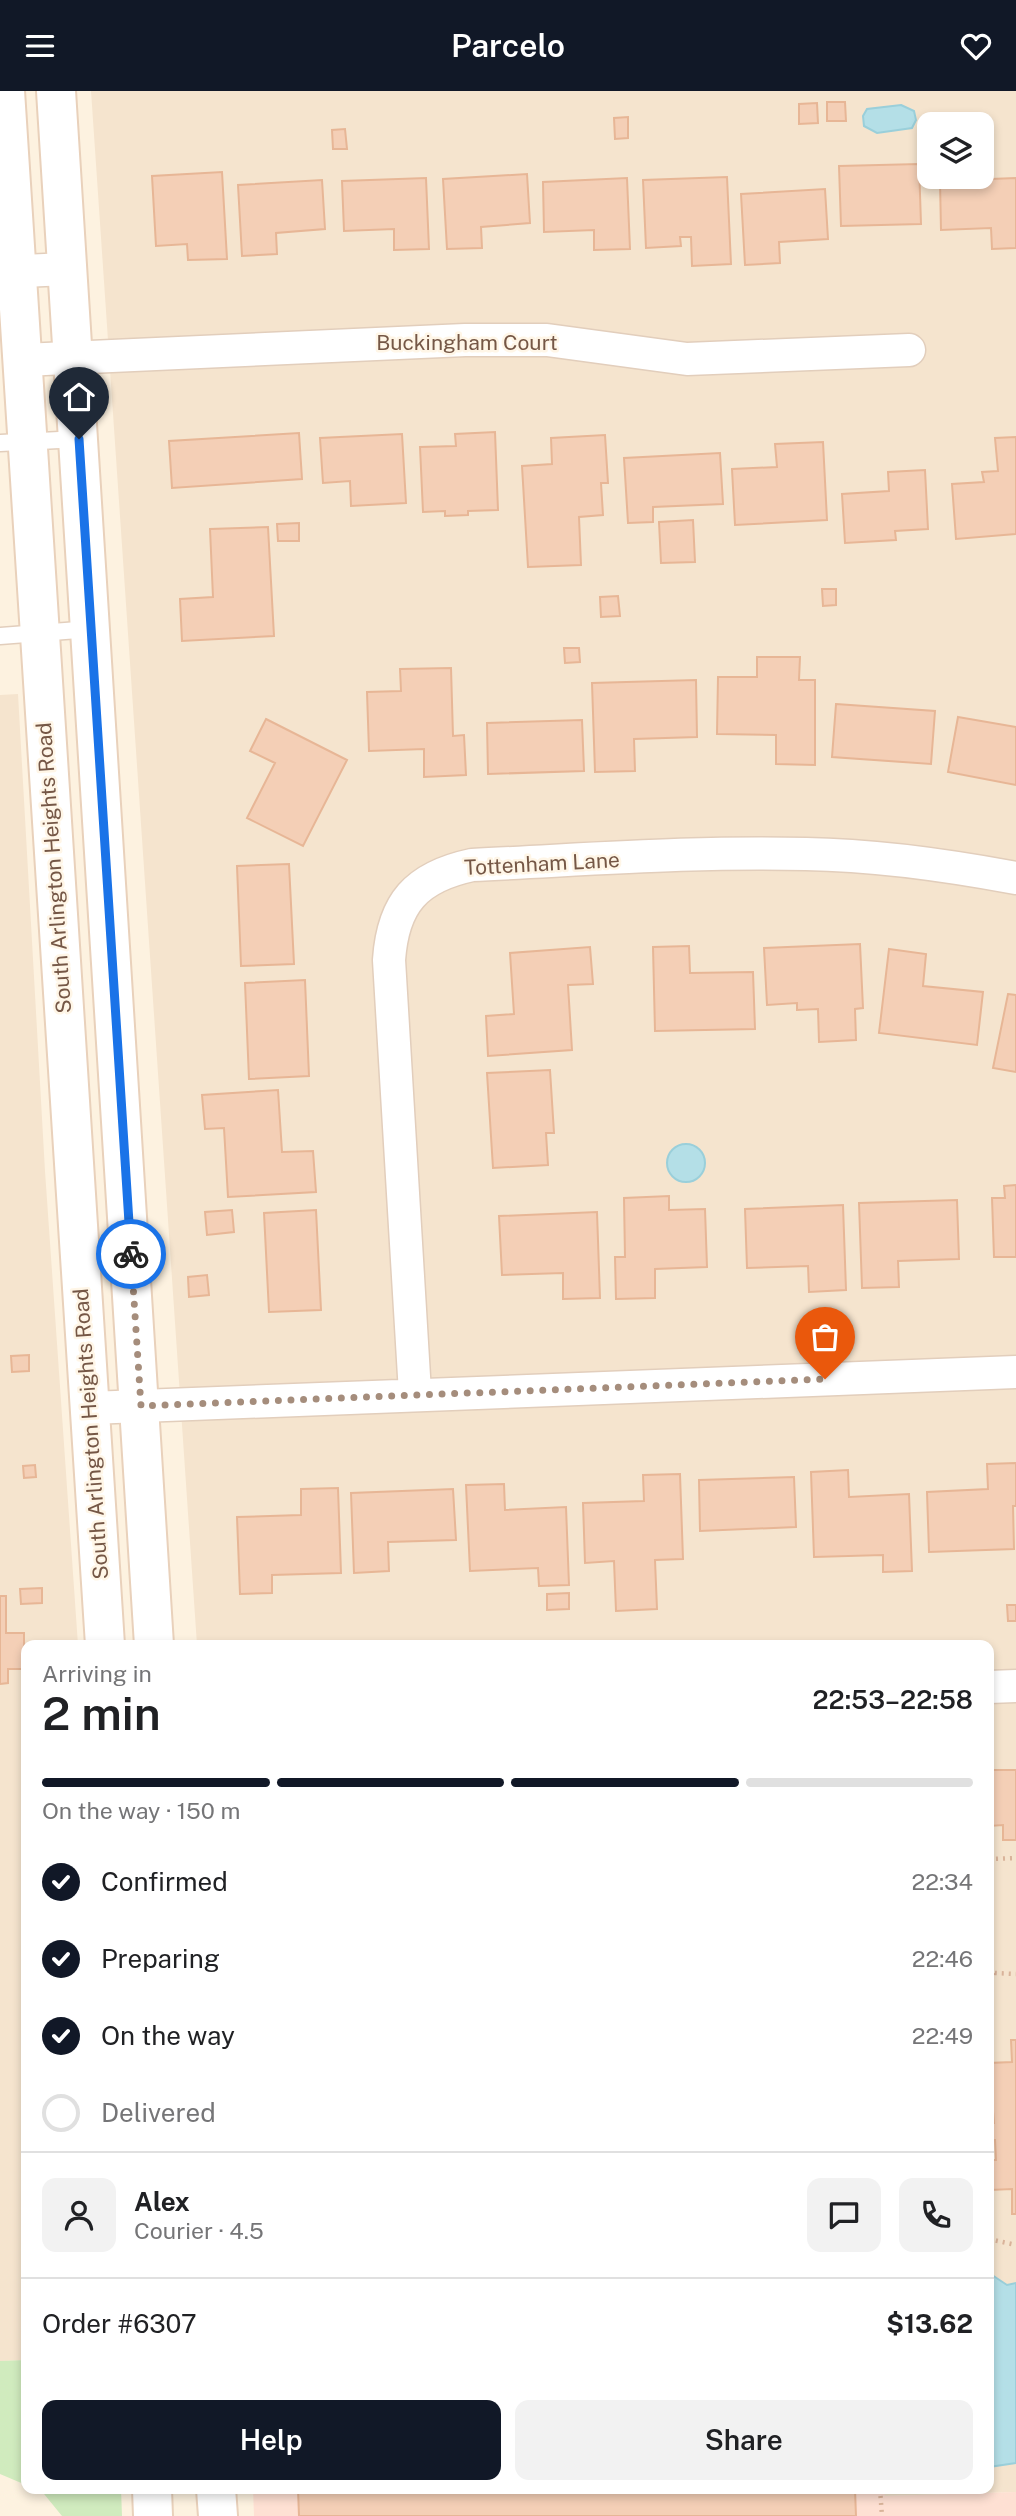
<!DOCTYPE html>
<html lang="en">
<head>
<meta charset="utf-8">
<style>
  body { margin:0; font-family:"Public Sans",sans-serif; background:#f2f2f2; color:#202124; height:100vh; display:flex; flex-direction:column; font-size:26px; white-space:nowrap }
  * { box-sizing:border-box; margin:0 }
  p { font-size:23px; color:#757577 }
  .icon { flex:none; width:38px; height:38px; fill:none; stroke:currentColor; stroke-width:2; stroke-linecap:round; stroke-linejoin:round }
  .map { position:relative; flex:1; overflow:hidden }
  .panel { position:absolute; left:21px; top:1549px; width:973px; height:854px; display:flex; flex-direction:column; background:#fff; border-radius:14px; box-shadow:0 4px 10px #0003 }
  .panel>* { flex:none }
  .tools { position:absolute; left:917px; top:21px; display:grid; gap:14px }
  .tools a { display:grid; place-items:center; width:77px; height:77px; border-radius:14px; background:#fff; box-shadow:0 4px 10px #0003; font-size:35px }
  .pin { position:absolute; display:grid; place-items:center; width:60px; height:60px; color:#fff; margin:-72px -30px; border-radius:50% 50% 50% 0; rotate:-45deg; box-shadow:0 0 7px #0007 }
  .pin .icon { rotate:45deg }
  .courier { position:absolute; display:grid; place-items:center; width:70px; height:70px; margin:-35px; border:5px solid #1a73e8; border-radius:50%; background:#fff; color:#222; box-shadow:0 2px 9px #0007 }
  .headline em { font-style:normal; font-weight:600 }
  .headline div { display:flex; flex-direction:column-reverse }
  .headline { display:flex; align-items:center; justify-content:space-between; height:119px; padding:0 21px }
  h1 { font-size:46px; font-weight:600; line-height:52px }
  .bar { display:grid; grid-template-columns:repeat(4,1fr); gap:10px 7px; align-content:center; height:84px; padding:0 21px }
  .bar i { height:9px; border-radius:5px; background:#e0e0e0 }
  .bar .on { background:#111827 }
  .bar p { grid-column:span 4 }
  .line { display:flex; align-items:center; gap:18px; padding:0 21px; border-top:2px solid #e0e0e0 }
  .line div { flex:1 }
  .round { display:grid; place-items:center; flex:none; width:74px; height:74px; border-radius:14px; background:#f2f2f2 }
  ol { padding:0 21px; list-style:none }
  li { display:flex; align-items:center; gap:21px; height:77px }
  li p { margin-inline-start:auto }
  li .icon { padding:7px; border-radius:50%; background:#111827; color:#fff; stroke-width:4 }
  li:last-child { color:#757577 }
  li i { width:38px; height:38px; border:4px solid #e0e0e0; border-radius:50% }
  .cta { display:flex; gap:14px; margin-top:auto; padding:14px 21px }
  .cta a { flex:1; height:80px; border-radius:14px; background:#111827; color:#fff; font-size:28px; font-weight:600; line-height:80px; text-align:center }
  .cta a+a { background:#f2f2f2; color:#202124 }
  header { display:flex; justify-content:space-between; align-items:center; height:91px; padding:0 21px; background:#111827; color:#fff; font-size:32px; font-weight:600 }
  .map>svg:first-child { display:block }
  .residential { fill:#f5e4ce; fill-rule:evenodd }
  .commercial { fill:#fee0d3 }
  .green { fill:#d0ebbe }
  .water { fill:#b4dfe7; stroke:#9acfda; stroke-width:2 }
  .building { fill:#f4cfb6; stroke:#e7b696; stroke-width:2 }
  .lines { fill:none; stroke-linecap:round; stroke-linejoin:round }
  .lane-casing { stroke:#e2cebc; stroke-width:19 }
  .street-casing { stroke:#e2cebc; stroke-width:35 }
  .secondary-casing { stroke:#e9d1bb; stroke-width:42 }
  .path { stroke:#d9b39a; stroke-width:4.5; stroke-dasharray:2 5; stroke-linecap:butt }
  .lane { stroke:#fff; stroke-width:16 }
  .street { stroke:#fff; stroke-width:32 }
  .secondary { stroke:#fff; stroke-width:38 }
  .done { stroke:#a58d7c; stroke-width:7; stroke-dasharray:0 12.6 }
  .route { stroke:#1a73e8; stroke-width:9 }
  .labels { text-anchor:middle; stroke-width:5; stroke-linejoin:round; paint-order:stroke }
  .street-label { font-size:21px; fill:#755746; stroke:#fff6e7 }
</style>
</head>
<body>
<header><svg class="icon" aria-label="menu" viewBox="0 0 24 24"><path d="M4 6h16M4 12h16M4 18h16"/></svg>Parcelo<svg class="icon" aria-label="heart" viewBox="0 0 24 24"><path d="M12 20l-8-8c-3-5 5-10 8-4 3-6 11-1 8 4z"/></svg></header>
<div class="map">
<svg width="1016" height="2425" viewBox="0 0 1016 2425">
  <rect width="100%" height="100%" fill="#fdf2e0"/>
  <!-- residential -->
  <path class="residential" d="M 91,0 L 1016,0 L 1016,2401 L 884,2405 L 884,2398 L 989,2398 L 989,1554 L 197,1554 ZM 929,33 L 982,33 L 982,86 L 929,86 Z
    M 18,603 L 45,1080 L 78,1554 L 26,1554 L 26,2269 L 0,2270 L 0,604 Z"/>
  <!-- commercial -->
  <path class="commercial" d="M 253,2398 L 884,2398 L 885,2405 L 1016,2401 L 1016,2425 L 254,2425 Z"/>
  <!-- green -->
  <path class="green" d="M 26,2269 L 26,2394 L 0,2383 L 0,2270 Z
    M 40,2398 L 121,2398 L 122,2425 L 62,2425 Z"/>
  <!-- water -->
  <path class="water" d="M 901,14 L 914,20 L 916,29 L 912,37 L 877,42 L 864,35 L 863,25 L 867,18 Z
    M667 1072a19 19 0 1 1 38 0a19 19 0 1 1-38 0Z
    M 989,2182 L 1007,2194 L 1016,2192 L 1016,2372 L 989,2376 Z"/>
  <!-- building -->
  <path class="building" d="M 827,11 L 845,11 L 846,30 L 827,30 Z
    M 817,12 L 818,32 L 799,33 L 799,13 Z
    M 628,26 L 628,47 L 615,48 L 614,27 Z
    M 345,38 L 347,58 L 333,58 L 332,39 Z
    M 919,73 L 921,133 L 841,135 L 839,75 Z
    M 222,81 L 227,168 L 188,169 L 187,153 L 156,155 L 152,85 Z
    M 527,83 L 530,132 L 481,136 L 482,157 L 447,158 L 443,88 Z
    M 727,86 L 731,173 L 692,175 L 691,146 L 680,146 L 681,155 L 646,157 L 643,89 Z
    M 426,87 L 429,158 L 394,159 L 394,138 L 344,140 L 342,90 Z
    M 627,87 L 630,158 L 594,159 L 594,139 L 544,141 L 543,91 Z
    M 1016,87 L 1016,157 L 992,158 L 991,137 L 941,139 L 940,90 Z
    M 322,89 L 325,138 L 276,142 L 277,163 L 242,165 L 238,94 Z
    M 825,98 L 828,148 L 779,151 L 780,172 L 745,174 L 741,103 Z
    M 495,341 L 498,419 L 468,420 L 468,424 L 445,425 L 445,420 L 423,421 L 420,356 L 456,355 L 455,343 Z
    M 299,342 L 302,388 L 172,397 L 169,350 Z
    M 402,343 L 406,412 L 351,415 L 350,390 L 323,392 L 320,347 Z
    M 605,344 L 608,392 L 601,392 L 603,424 L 579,426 L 581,474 L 528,476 L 522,375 L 552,373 L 551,347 Z
    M 1016,346 L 1016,443 L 956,448 L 952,393 L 984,391 L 982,381 L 998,380 L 995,347 Z
    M 823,351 L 827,429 L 735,434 L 732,378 L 777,376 L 775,353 Z
    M 720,362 L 723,413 L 653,416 L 653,431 L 628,432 L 624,367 Z
    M 925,379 L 928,438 L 895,440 L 896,449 L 845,452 L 842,403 L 889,400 L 888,381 Z
    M 693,429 L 695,471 L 661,472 L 659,431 Z
    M 299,432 L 299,450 L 278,450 L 277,433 Z
    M 268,436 L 274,545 L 182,550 L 180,508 L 213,506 L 210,438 Z
    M 822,498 L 836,498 L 836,514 L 823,515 Z
    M 618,505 L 620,525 L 601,526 L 600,506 Z
    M 564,557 L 579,557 L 580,571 L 565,572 Z
    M 757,566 L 800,566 L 799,589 L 815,589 L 815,674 L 776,673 L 776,644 L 717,643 L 718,586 L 757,586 Z
    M 451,577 L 453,645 L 464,644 L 466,684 L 424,686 L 424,658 L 369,660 L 367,601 L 401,600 L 400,578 Z
    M 696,589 L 697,646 L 634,648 L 635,680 L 595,681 L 592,592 Z
    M 836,613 L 935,620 L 931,673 L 832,666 Z
    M 958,626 L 1016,636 L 1016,694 L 948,681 Z
    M 266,628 L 347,669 L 303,755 L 247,727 L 275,672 L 250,660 Z
    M 582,629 L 584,680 L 488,683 L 487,632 Z
    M 289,773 L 294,873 L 241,875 L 237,775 Z
    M 860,853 L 863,917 L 855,918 L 856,949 L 819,951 L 818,918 L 797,919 L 797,912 L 767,914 L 764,857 Z
    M 689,855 L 690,882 L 753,881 L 755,938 L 655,940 L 653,856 Z
    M 590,856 L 593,893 L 568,894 L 572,959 L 488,965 L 486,925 L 514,923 L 510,862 Z
    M 889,858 L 926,863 L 923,895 L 983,901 L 977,954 L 879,942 Z
    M 305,889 L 309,985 L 249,988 L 245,892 Z
    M 1008,903 L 1016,904 L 1016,981 L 993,977 Z
    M 550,979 L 554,1042 L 546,1042 L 548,1074 L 493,1077 L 487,982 Z
    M 278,999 L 282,1061 L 313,1060 L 316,1101 L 228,1106 L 224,1037 L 205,1038 L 202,1004 Z
    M 1016,1094 L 1016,1166 L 994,1166 L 992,1107 L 1005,1107 L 1004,1095 Z
    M 669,1105 L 669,1119 L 705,1118 L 707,1176 L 655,1178 L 655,1207 L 616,1208 L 615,1166 L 625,1166 L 624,1107 Z
    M 957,1109 L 959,1168 L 898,1170 L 899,1196 L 862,1197 L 859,1112 Z
    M 843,1114 L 846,1199 L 809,1201 L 808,1175 L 747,1177 L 745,1118 Z
    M 232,1119 L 234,1141 L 207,1144 L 205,1121 Z
    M 316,1119 L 321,1219 L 269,1221 L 264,1122 Z
    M 597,1121 L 600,1207 L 563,1208 L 563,1182 L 502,1184 L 499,1125 Z
    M 207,1184 L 209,1204 L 189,1206 L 188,1186 Z
    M 29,1264 L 29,1280 L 12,1281 L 11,1265 Z
    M 1016,1372 L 1016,1415 L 1013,1415 L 1014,1458 L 929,1461 L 927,1401 L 988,1398 L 987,1373 Z
    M 35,1374 L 36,1386 L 24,1387 L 23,1375 Z
    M 848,1379 L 849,1406 L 909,1403 L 912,1480 L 883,1481 L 883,1464 L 814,1466 L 811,1381 Z
    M 680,1383 L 683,1468 L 655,1469 L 657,1518 L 616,1520 L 614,1470 L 585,1472 L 583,1412 L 644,1410 L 643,1384 Z
    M 794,1386 L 796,1436 L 700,1440 L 699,1389 Z
    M 504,1393 L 505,1419 L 566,1416 L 569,1494 L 539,1495 L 538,1477 L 470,1480 L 466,1394 Z
    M 338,1397 L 341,1482 L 272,1484 L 272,1502 L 240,1503 L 237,1426 L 301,1424 L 301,1398 Z
    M 453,1398 L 456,1449 L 388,1451 L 389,1480 L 354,1482 L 351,1402 Z
    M 42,1497 L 42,1512 L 21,1513 L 20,1498 Z
    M 569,1502 L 569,1518 L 547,1519 L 547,1503 Z
    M 0,1505 L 6,1505 L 6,1542 L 24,1542 L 24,1578 L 8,1578 L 8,1592 L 0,1593 Z
    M 1007,1514 L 1016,1514 L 1016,1530 L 1008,1530 Z
    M 989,1679 L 1016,1679 L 1016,1749 L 1003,1749 L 1003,1734 L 989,1735 Z
    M 1011,1949 L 1016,1949 L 1016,2123 L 1012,2123 L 1012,2098 L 990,2099 L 989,2069 L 996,2069 L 995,2049 L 989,2049 L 989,2032 L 994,2032 L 989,1972 L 1012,1971 Z
    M 298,2398 L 855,2398 L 856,2425 L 299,2425 Z"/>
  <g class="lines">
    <defs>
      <path id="lane" d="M 0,352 L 79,348
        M 0,545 L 91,538"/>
      <path id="street" d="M 0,181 L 67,178
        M 23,269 L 465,249 L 547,249 L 687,268 L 909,259
        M 415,1302 L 389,869 C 393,812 416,786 472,774 C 583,769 695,760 806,763 C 877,764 946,774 1016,787
        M 90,1317 L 1016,1281
        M 989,1596 L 1016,1595"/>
      <path id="secondary" d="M 5,0 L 105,1554
        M 56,0 L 154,1554
        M 152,2398 L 153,2425
        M 216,2398 L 218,2425"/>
    </defs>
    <!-- lane casing -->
    <use href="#lane" class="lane-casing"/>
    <!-- street casing -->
    <use href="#street" class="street-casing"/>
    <!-- secondary casing -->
    <use href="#secondary" class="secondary-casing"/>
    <!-- path -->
    <path class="path" d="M 989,1768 L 1016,1767
      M 989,1792 L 991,1876 L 995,1882 L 1016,1883
      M 989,2148 L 1016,2154
      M 880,2398 L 882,2425"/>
    <!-- lane -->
    <use href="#lane" class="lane"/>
    <!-- street -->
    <use href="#street" class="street"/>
    <!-- secondary -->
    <use href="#secondary" class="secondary"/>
  </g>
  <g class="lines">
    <!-- done -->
    <path class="done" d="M 131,1163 L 141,1315 L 825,1288"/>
    <!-- route -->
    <path class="route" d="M 79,348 L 131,1163"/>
  </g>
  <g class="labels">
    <!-- street labels -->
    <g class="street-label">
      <text x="467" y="259">Buckingham Court</text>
      <text transform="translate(542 773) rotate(-3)" y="7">Tottenham Lane</text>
      <text transform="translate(54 777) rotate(-94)" y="7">South Arlington Heights Road</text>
      <text transform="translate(91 1343) rotate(-94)" y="7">South Arlington Heights Road</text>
    </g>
  </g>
</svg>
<div class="tools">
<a><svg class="icon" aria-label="layers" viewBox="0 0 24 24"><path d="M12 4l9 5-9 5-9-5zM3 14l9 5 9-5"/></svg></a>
</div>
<div class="pin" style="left:825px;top:1288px;background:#ea580c"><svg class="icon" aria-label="bag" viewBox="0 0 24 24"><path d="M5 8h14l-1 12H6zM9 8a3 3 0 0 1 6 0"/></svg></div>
<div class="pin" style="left:79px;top:348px;background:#1f2937"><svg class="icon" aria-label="home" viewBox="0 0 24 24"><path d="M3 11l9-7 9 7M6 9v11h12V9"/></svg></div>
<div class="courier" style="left:131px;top:1163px"><svg class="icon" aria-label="bike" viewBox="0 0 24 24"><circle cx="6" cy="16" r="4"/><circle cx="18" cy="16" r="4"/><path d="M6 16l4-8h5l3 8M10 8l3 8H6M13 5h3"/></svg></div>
<section class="panel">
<div class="headline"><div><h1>2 min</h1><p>Arriving in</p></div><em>22:53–22:58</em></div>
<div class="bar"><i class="on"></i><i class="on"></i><i class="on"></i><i></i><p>On the way · 150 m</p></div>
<ol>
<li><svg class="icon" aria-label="check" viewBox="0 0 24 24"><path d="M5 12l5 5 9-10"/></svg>Confirmed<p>22:34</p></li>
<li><svg class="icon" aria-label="check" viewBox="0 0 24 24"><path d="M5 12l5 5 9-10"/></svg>Preparing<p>22:46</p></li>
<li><svg class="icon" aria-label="check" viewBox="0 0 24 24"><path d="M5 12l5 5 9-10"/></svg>On the way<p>22:49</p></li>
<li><i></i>Delivered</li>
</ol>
<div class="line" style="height:126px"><a class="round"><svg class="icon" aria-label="person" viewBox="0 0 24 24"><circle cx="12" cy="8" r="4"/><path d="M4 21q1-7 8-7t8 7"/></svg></a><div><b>Alex</b><p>Courier · 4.5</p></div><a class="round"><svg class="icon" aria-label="chat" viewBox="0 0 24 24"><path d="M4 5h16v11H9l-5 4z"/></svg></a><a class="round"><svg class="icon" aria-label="phone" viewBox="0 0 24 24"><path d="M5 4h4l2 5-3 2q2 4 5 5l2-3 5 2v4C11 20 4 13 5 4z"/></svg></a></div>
<div class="line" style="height:91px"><div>Order #6307</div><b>$13.62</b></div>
<div class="cta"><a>Help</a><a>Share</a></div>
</section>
</div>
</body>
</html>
